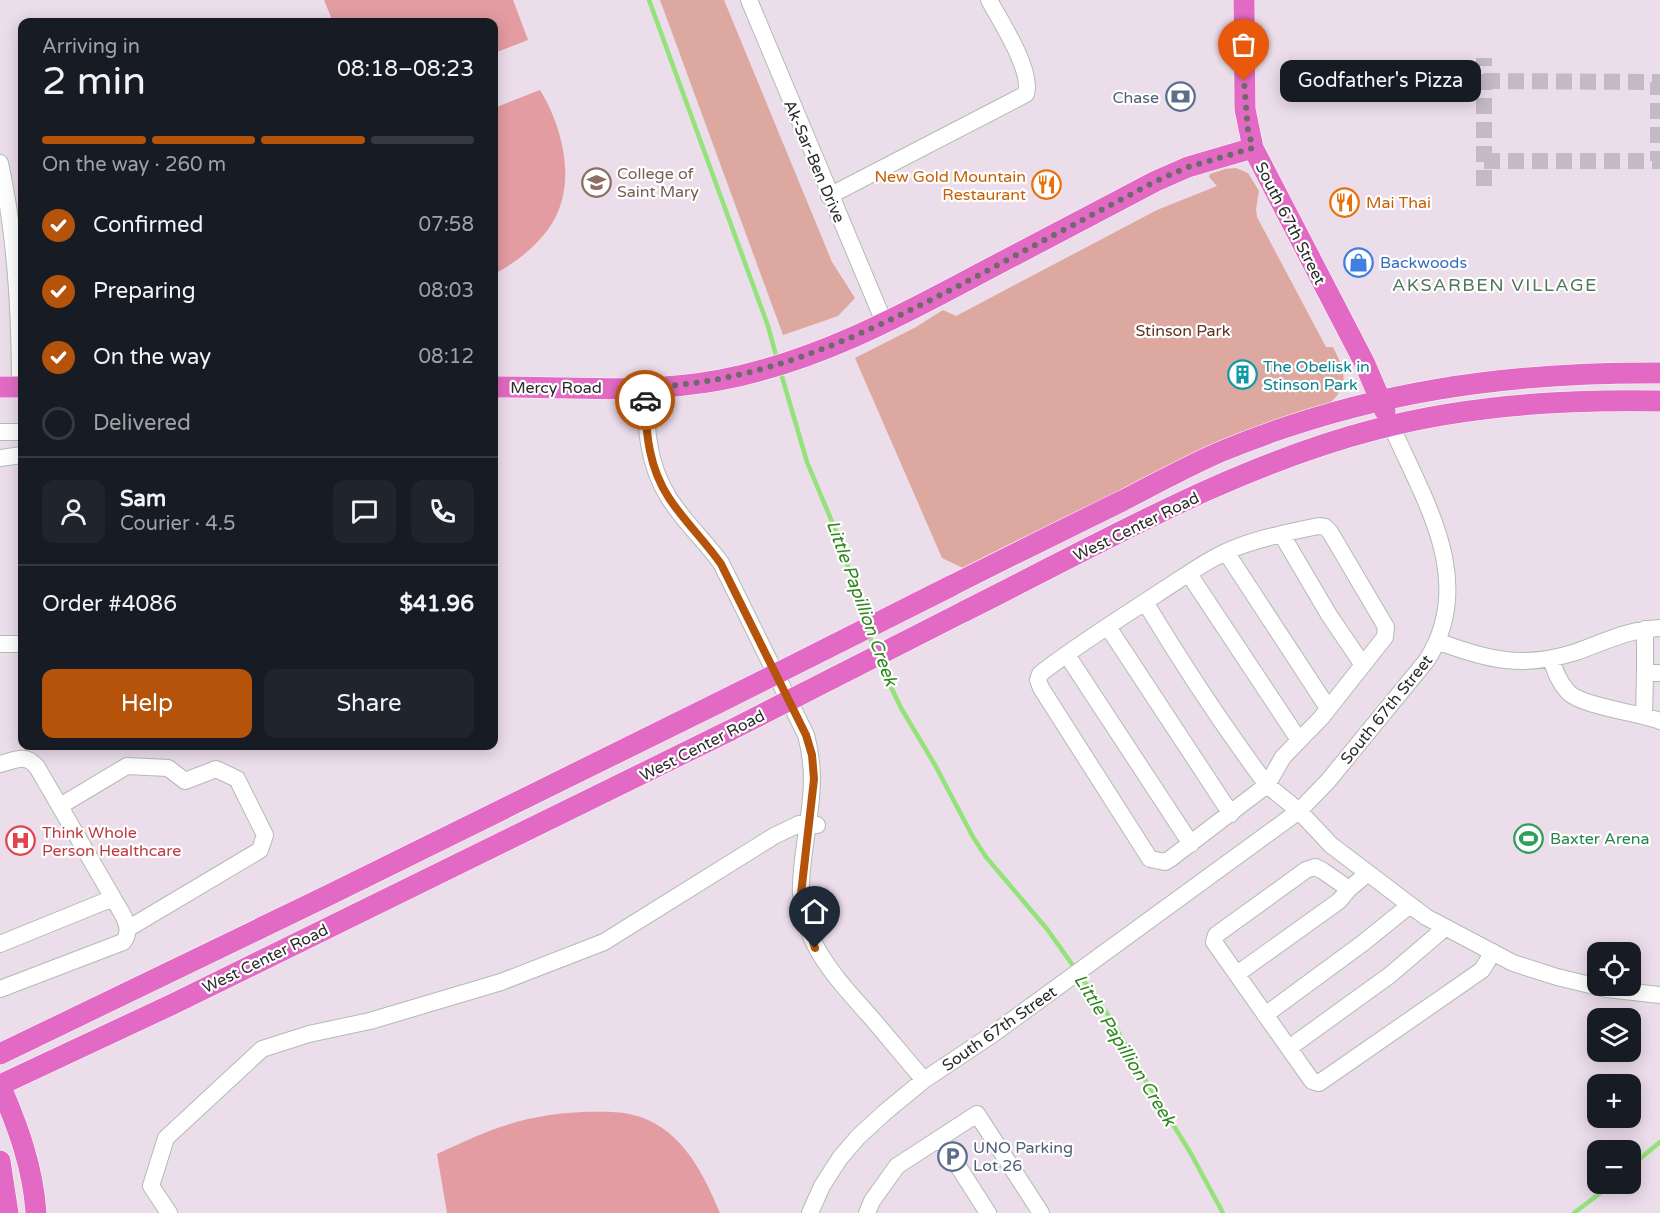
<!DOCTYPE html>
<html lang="en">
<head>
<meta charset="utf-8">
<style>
  body { margin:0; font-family:"Varela Round",sans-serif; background:#20242c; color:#f1f3f6; height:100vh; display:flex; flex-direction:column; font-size:22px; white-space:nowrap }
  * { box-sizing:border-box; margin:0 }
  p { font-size:20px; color:#9ea1a6 }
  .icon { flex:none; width:33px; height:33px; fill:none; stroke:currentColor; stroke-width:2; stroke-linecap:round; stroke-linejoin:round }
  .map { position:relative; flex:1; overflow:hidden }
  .sheet { position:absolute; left:18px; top:18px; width:480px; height:732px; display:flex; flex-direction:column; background:#171b24; border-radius:12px; box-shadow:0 3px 15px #0003 }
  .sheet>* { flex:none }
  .fabs { position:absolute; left:1587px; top:942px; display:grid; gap:12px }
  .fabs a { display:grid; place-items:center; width:54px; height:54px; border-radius:12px; background:#171b24; box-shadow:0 3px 15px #0003; font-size:30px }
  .pin { position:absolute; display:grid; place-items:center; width:51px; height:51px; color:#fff; margin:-62px -26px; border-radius:50% 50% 50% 0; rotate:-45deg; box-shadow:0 0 6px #0007 }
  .pin .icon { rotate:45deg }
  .courier { position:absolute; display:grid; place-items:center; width:60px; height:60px; margin:-30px; border:4px solid #b45309; border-radius:50%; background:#fff; color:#222; box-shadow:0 2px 8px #0007 }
  .bubble { position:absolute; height:42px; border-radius:12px; background:#171b24; box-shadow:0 3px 15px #0003; font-size:20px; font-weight:600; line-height:42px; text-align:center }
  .summary em { font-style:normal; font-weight:600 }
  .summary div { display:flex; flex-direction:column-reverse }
  .summary { display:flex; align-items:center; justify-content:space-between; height:102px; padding:0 24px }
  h1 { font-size:39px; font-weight:600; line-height:45px }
  .bar { display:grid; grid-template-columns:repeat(4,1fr); gap:9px 6px; align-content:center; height:72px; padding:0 24px }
  .bar i { height:8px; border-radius:4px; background:#363941 }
  .bar .on { background:#b45309 }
  .bar p { grid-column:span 4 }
  .line { display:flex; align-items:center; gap:15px; padding:0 24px; border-top:2px solid #363941 }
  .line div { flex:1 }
  .round { display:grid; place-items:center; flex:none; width:63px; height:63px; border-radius:12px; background:#20242c }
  ol { padding:0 24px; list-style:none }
  li { display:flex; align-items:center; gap:18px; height:66px }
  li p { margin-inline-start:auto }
  li .icon { padding:6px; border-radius:50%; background:#b45309; color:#fff; stroke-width:4 }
  li:last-child { color:#9ea1a6 }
  li i { width:33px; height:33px; border:3px solid #363941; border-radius:50% }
  .primary-button { display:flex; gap:12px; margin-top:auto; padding:12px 24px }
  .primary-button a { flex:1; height:69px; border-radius:12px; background:#b45309; color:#fff; font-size:24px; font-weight:600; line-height:69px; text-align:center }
  .primary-button a+a { background:#20242c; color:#f1f3f6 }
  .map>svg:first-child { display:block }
  .green { fill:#dca89f }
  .pitch { fill:#e39ca2 }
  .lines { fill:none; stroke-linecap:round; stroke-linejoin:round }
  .stream { stroke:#94e37a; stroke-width:4.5 }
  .minor-tunnel { stroke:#c4b9c4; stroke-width:16; stroke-dasharray:16 8; stroke-linecap:butt }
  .minor-casing { stroke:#b1bcb4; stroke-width:18 }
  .major-casing { stroke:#fff; stroke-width:22 }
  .minor { stroke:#fff; stroke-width:16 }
  .major { stroke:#e36ac4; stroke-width:21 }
  .major-bridge-casing { stroke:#fff; stroke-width:22; stroke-linecap:butt }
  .major-bridge { stroke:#e36ac4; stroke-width:21 }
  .done { stroke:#6e696d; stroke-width:6; stroke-dasharray:0 10.8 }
  .route { stroke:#b45309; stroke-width:8 }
  .labels { text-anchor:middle; stroke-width:4.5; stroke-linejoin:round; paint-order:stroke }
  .service-label { font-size:16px; fill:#4e5e75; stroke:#fff; text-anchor:end }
  .street-label { font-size:16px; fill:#2a2a2a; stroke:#fff }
  .education-label { font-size:16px; fill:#785e54; stroke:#fff; text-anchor:start }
  .food-label { font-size:16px; fill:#c56008; stroke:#fff; text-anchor:end }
  .shop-label { font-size:16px; fill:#366cbe; stroke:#fff; text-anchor:start }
  .park-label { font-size:16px; fill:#603321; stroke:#fff }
  .culture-label { font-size:16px; fill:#0d838f; stroke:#fff; text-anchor:start }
  .health-label { font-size:16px; fill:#be3a42; stroke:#fff; text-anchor:start }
  .leisure-label { font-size:16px; fill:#27864d; stroke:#fff; text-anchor:start }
  .neighbourhood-label { font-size:18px; letter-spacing:1.5px; fill:#4f775b; stroke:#fff }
  .water-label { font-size:18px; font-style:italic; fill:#2c881a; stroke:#fff }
</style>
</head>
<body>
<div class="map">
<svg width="1660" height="1213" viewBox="0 0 1660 1213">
  <rect width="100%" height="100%" fill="#ebddea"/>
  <!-- green -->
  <path class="green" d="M 660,0 L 724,0 L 832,262 L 855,298 L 838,316 L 783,335 Z
    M 1236,168 L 1248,173 L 1259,191 L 1256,209 L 1257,217 L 1326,347 L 1333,347 C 1344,369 1351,384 1330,403 L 963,568 L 942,558 L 855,358 L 916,327 L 943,310 L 956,316 L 1157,210 L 1217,186 L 1209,177 L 1210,174 L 1225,169 Z"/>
  <!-- pitch -->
  <path class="pitch" d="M 324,0 L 513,0 L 528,40 L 494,53 L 494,22 L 333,22 Z
    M 540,90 C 561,124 575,175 557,214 C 546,239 518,262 494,274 L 494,108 Z
    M 582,1112 C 598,1112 614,1111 629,1114 C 679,1124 702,1170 720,1213 L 447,1213 L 437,1154 C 490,1129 523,1115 582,1112 Z"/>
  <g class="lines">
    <!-- stream -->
    <path class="stream" d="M 649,0 L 768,326 L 777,359
      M 780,370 L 807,462 L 838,536 L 866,623
      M 869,634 L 875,652
      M 879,662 L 901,708 L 935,765 L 973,837 L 986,857 L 1047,929 L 1111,1019 L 1144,1078 L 1190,1152 L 1223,1213
      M 1630,1167 L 1660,1142
      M 1574,1213 L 1612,1184"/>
    <!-- minor-tunnel -->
    <path class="minor-tunnel" d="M 1484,81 L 1660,82
      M 1484,161 L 1658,161 L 1658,82
      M 1484,186 L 1484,58"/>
    <defs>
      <path id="minor" d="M 749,0 L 884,322
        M 0,163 C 16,235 20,312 20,387
        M 829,196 L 1026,94 C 1033,71 1001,22 989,0
        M 645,387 C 646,426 647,464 669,498 C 684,522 705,541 721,563 L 806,735 C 821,788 803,832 801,884 C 798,938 835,977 868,1014 C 887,1036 905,1058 924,1080
        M 0,432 L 22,432
        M 0,458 L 22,455
        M 1282,535 L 1329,615 L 1363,665
        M 1226,552 L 1328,708
        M 1189,574 L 1299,740
        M 1145,602 C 1183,665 1223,726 1267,785 L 1283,757 L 1321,718 L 1385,637 L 1386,627 L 1330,532 L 1325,527 L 1319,526 C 1293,531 1265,537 1240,546 C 1210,557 1184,577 1157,594 C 1118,620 1077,645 1040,674 L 1038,680 L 1041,688 L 1150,859 L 1165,862 L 1170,859 L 1267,785 L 1299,811 L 1331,845 L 1426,917 L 1513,963 L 1557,977 L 1607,989 L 1660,995
        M 1108,627 L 1231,814
        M 1645,629 L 1645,673 L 1660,673
        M 1437,641 C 1487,660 1523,669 1576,652 C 1607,641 1626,630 1660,628
        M 0,644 L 22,644
        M 1067,655 L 1191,844
        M 1551,659 C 1555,671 1559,682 1568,692 C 1581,706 1639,713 1660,721
        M 1644,716 L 1645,673
        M 0,764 C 16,760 25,753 37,767 L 113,898 L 0,944
        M 60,806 L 127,766 L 168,768 L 185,781 L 216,769 L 237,779 L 265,835 L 260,850 L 129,928
        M 1368,873 L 1349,889 L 1323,871 L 1315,867 L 1306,870 L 1216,935 L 1214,942 L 1312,1081 L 1319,1083 L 1482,970 L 1493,952
        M 1237,974 L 1339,901 L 1349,889
        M 0,989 L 123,942 C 135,928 120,911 113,898
        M 1265,1015 L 1363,943 L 1410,905
        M 1289,1048 L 1390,975 L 1445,928
        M 940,1138 L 988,1213
        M 169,1213 L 151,1186 L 166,1138 L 262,1049 L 309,1034 L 370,1021 L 501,982 L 604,942 L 774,836 L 799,824 L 817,825
        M 810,1213 L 822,1186 L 840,1158 L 858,1137 L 884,1113 L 924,1080 L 993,1034 L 1299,811 L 1328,781 L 1427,660 C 1477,580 1424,501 1391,425
        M 867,1213 L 872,1201 L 897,1166 L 977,1114 L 1041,1213"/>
      <path id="major" d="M 1244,0 L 1245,109 L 1253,148 L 1364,362 L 1385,411
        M 0,387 L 22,387
        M 494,387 C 568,387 646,394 720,380 C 812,363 897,318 979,274 C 1038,243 1097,212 1156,181 L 1188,167 L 1253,148
        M 951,586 C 1008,557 1065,529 1122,501 C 1155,484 1186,467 1220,452 C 1364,392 1505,372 1660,373
        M 963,612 C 1098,545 1230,467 1377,429 C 1469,405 1565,399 1660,401
        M 0,1054 L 327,896 L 718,703
        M 0,1085 L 173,1004 L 731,730
        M 0,1085 C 18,1127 33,1167 36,1213
        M 0,1161 L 8,1213"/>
    </defs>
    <!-- minor casing -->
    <use href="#minor" class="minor-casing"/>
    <!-- major casing -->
    <use href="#major" class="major-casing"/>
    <!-- minor -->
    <use href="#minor" class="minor"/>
    <!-- major -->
    <use href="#major" class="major"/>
    <defs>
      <path id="major-bridge" d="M 718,703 L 951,586
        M 731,730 L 963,612"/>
    </defs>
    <!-- major-bridge casing -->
    <use href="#major-bridge" class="major-bridge-casing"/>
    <!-- major-bridge -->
    <use href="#major-bridge" class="major-bridge"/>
  </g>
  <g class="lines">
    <!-- done -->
    <path class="done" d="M 645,400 L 645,387 C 768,384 876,329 983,273 C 1040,242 1098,212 1156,181 L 1188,167 L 1253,148 L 1248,131 L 1244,81"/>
    <!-- route -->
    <path class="route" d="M 645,400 C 646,434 649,468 669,498 C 684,521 705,541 721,564 L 806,735 L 812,755 L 814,779 L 801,894 L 806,921 L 815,948"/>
  </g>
  <!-- icons -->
  <defs>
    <symbol id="bank-ring" viewBox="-11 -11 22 22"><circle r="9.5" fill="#fff" stroke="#5c6f8a" stroke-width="1.5"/><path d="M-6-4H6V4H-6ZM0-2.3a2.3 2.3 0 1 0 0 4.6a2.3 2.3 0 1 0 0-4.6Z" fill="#5c6f8a"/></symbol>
    <symbol id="university-ring" viewBox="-11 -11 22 22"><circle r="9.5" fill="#fff" stroke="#8d6e63" stroke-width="1.5"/><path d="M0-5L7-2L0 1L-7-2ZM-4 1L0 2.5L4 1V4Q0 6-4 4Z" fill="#8d6e63"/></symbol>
    <symbol id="restaurant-ring" viewBox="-11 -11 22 22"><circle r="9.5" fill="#fff" stroke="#e8710a" stroke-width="1.5"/><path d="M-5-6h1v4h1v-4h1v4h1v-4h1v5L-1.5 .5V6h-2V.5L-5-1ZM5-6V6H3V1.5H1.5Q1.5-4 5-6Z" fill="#e8710a"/></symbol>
    <symbol id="shop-ring" viewBox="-11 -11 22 22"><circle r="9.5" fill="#fff" stroke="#3f7fe0" stroke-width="1.5"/><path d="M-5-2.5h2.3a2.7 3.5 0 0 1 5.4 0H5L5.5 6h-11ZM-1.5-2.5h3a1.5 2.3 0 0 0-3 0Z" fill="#3f7fe0"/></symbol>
    <symbol id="building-ring" viewBox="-11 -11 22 22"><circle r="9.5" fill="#fff" stroke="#0f9aa8" stroke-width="1.5"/><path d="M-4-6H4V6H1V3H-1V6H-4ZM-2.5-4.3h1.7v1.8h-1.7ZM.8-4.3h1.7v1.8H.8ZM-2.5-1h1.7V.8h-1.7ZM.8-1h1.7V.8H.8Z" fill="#0f9aa8"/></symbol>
    <symbol id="stadium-ring" viewBox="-11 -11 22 22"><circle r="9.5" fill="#fff" stroke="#2e9e5b" stroke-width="1.5"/><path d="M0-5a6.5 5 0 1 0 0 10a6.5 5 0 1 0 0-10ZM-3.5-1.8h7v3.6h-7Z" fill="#2e9e5b"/></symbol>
    <symbol id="hospital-ring" viewBox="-11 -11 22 22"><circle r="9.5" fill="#fff" stroke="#e0444e" stroke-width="1.5"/><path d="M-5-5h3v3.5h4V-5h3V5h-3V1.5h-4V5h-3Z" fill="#e0444e"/></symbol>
    <symbol id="parking-ring" viewBox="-11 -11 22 22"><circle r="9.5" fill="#fff" stroke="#5c6f8a" stroke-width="1.5"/><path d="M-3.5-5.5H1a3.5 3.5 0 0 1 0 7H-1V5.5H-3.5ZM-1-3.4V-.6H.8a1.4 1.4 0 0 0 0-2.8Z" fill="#5c6f8a"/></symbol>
  </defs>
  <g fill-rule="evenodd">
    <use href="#bank-ring" x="1164" y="80" width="33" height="33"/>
    <use href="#university-ring" x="580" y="166" width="33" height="33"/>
    <use href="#restaurant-ring" x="1030" y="168" width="33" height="33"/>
    <use href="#restaurant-ring" x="1328" y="186" width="33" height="33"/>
    <use href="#shop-ring" x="1342" y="246" width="33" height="33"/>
    <use href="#building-ring" x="1226" y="358" width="33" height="33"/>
    <use href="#stadium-ring" x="1512" y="822" width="33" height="33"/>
    <use href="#hospital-ring" x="4" y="824" width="33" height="33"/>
    <use href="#parking-ring" x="936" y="1140" width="33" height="33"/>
  </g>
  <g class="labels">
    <!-- service labels -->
    <g class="service-label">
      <text x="1159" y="103">Chase</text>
      <text x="973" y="1153" text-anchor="start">UNO Parking<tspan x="973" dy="18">Lot 26</tspan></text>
    </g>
    <!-- street labels -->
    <g class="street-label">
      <text transform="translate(815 161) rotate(67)" y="6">Ak-Sar-Ben Drive</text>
      <text transform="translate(1291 223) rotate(63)" y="6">South 67th Street</text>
      <text x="556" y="393">Mercy Road</text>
      <text transform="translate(1136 526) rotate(-26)" y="6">West Center Road</text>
      <text transform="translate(1386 709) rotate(-51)" y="6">South 67th Street</text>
      <text transform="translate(702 745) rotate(-27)" y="6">West Center Road</text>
      <text transform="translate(265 958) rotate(-26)" y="6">West Center Road</text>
      <text transform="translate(999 1028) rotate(-35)" y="6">South 67th Street</text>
    </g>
    <!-- education labels -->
    <g class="education-label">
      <text x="617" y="179">College of<tspan x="617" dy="18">Saint Mary</tspan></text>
    </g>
    <!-- food labels -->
    <g class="food-label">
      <text x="1026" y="182">New Gold Mountain<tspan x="1026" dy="18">Restaurant</tspan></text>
      <text x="1366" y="208" text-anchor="start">Mai Thai</text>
    </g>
    <!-- shop labels -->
    <g class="shop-label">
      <text x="1380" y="268">Backwoods</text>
    </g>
    <!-- park labels -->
    <g class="park-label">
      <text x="1183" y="336">Stinson Park</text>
    </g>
    <!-- culture labels -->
    <g class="culture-label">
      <text x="1263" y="372">The Obelisk in<tspan x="1263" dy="18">Stinson Park</tspan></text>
    </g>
    <!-- health labels -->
    <g class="health-label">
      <text x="42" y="838">Think Whole<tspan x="42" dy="18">Person Healthcare</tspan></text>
    </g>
    <!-- leisure labels -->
    <g class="leisure-label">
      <text x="1550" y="844">Baxter Arena</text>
    </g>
    <!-- neighbourhood labels -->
    <g class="neighbourhood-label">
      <text x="1495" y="291">AKSARBEN VILLAGE</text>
    </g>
    <!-- water labels -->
    <g class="water-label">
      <text transform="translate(862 603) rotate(70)" y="6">Little Papillion Creek</text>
      <text transform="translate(1125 1050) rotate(58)" y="6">Little Papillion Creek</text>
    </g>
  </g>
</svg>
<div class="fabs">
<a><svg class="icon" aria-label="locate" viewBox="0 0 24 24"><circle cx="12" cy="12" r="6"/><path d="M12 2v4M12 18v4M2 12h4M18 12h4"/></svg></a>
<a><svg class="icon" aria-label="layers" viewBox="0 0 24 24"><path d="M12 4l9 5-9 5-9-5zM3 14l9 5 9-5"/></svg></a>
<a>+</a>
<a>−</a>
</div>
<div class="pin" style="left:1244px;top:81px;background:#ea580c"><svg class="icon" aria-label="bag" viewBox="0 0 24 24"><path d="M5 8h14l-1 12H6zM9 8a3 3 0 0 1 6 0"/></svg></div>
<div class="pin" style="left:815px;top:948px;background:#1f2937"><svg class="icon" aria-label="home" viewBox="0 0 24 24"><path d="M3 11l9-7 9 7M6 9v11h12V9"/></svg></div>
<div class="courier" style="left:645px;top:400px"><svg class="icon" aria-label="car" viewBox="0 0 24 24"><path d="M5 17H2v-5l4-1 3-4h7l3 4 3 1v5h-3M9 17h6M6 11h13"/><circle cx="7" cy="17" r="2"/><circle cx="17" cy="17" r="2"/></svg></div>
<div class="bubble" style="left:1280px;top:60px;width:201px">Godfather's Pizza</div>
<section class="sheet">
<div class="summary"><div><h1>2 min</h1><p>Arriving in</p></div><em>08:18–08:23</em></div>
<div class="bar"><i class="on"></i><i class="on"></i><i class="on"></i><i></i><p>On the way · 260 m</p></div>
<ol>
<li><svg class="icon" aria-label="check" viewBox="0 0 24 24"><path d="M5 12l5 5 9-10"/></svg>Confirmed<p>07:58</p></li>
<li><svg class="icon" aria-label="check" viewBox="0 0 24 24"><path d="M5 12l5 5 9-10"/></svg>Preparing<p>08:03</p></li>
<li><svg class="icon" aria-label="check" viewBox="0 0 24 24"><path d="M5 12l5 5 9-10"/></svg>On the way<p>08:12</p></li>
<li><i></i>Delivered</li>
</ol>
<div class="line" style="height:108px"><a class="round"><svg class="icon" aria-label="person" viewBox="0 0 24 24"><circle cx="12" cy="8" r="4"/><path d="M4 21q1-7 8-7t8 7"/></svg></a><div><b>Sam</b><p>Courier · 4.5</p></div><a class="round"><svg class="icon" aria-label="chat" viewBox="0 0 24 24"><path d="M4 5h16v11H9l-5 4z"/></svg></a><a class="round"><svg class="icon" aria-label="phone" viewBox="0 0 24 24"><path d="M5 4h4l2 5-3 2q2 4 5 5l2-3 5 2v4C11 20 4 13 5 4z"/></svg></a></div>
<div class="line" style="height:78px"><div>Order #4086</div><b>$41.96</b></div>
<div class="primary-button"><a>Help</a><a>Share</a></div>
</section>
</div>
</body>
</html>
